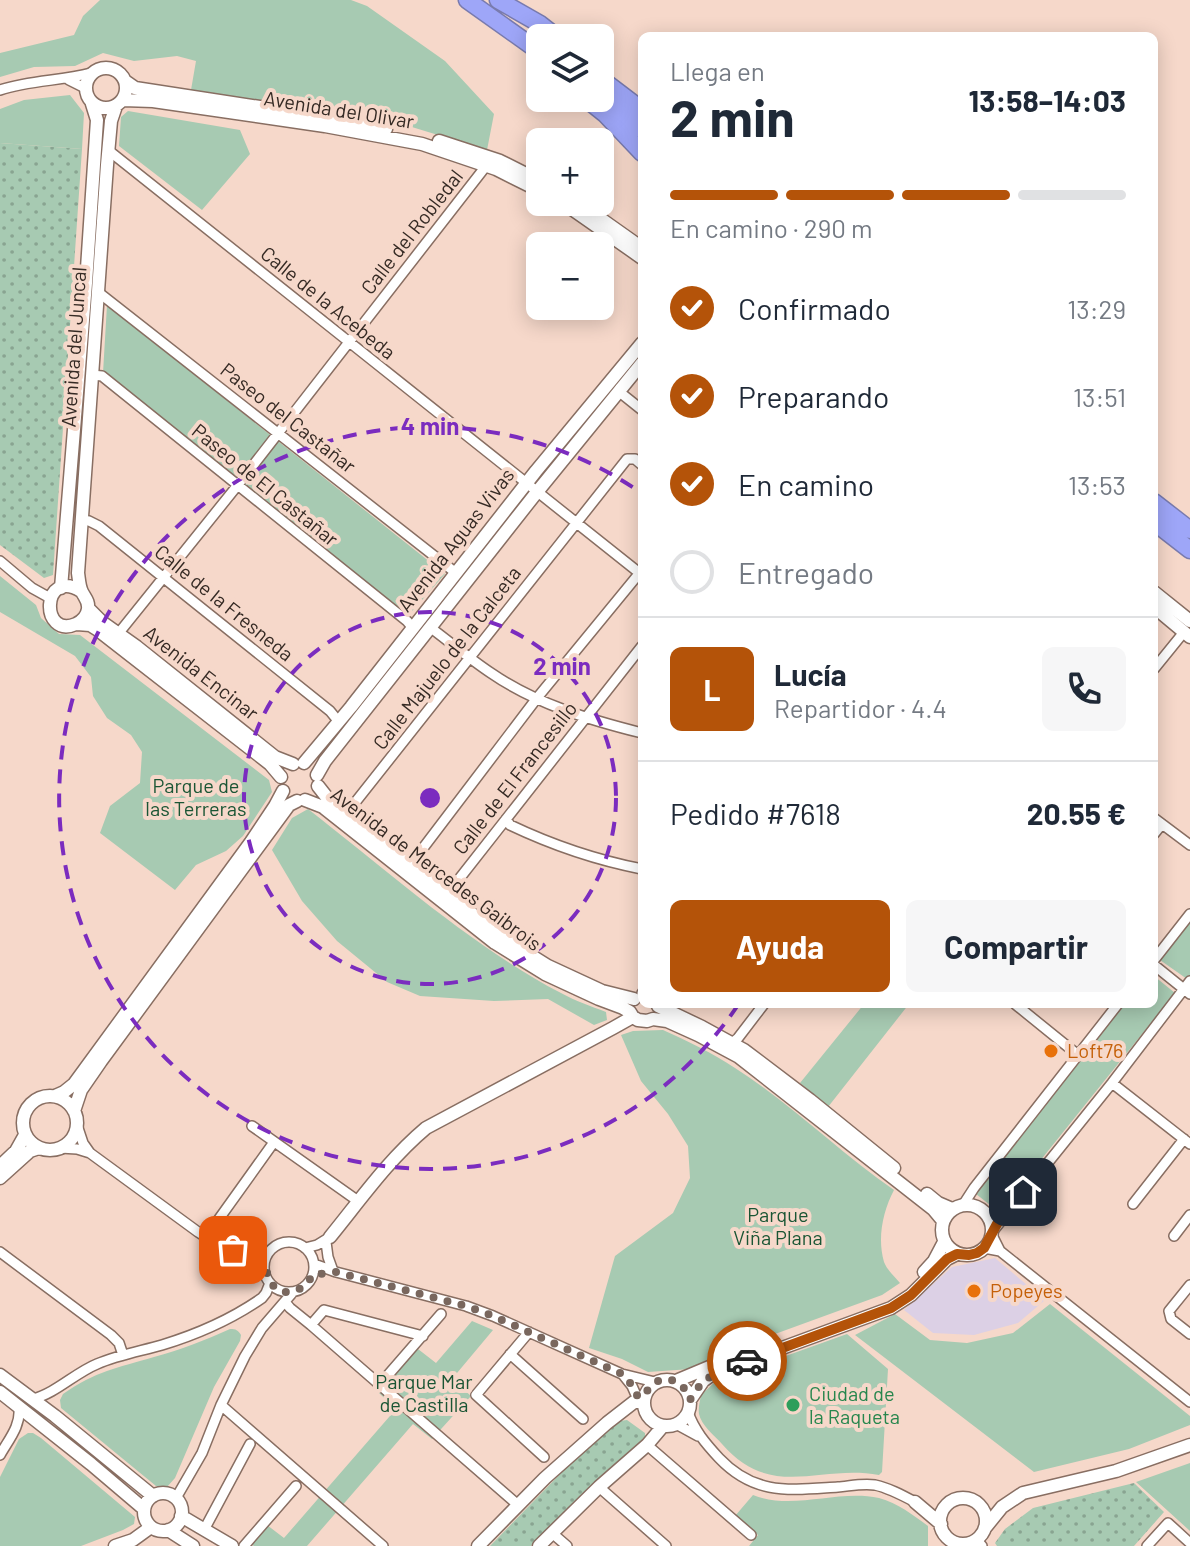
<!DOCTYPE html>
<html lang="es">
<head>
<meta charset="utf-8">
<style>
  body { margin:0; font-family:Barlow,sans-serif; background:#f6f6f7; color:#1f2937; height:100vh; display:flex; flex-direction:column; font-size:30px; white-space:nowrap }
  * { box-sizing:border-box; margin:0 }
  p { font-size:26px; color:#747a83 }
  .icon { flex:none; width:44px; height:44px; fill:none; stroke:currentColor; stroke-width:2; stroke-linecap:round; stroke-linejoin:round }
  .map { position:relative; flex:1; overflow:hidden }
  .side { position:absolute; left:638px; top:32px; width:520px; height:976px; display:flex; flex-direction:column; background:#fff; border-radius:12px; box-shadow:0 4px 20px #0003 }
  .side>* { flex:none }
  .fabs { position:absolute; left:526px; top:24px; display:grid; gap:16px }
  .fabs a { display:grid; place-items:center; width:88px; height:88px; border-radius:12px; background:#fff; box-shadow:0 4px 20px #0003; font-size:40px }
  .pin { position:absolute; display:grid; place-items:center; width:68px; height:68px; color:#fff; margin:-34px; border-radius:16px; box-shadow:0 4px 12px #0006 }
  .courier { position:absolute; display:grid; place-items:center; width:80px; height:80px; margin:-40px; border:6px solid #b45309; border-radius:50%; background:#fff; color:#222; box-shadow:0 2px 10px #0007 }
  .headline em { font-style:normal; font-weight:700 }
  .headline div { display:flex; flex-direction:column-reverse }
  .headline { display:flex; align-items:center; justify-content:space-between; height:136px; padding:0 32px }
  h1 { font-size:52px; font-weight:700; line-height:60px }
  .bar { display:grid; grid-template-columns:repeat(4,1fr); gap:12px 8px; align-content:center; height:96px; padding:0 32px }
  .bar i { height:10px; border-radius:6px; background:#e0e1e3 }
  .bar .selected { background:#b45309 }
  .bar p { grid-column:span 4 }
  .line { display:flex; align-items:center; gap:20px; padding:0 32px; border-top:2px solid #e0e1e3 }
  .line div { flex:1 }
  .round { display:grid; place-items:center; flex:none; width:84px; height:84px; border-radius:12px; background:#f6f6f7 }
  ol { padding:0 32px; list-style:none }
  li { display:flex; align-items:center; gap:24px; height:88px }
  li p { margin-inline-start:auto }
  li .icon { padding:8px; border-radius:50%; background:#b45309; color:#fff; stroke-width:4 }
  li:last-child { color:#747a83 }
  li i { width:44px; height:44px; border:4px solid #e0e1e3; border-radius:50% }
  .action { display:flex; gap:16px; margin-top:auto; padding:16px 32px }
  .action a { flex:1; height:92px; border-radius:12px; background:#b45309; color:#fff; font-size:32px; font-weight:700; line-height:92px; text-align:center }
  .action a+a { background:#f6f6f7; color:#1f2937 }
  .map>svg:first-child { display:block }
  .commercial { fill:#dcd0e5 }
  .grass { fill:url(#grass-dots) }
  .park { fill:#a7cab2 }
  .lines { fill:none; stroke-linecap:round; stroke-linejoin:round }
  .street-casing { stroke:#886e62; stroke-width:12 }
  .secondary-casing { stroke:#886e62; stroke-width:15 }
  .highway-casing { stroke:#797bae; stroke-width:19 }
  .street { stroke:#fff; stroke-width:9 }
  .secondary { stroke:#fff; stroke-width:12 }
  .highway { stroke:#9ea6f8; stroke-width:16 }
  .done { stroke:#79675e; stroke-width:8; stroke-dasharray:0 14.4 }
  .route { stroke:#b45309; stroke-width:10 }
  .ring { fill:none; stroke:#7b2cbf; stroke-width:4; stroke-dasharray:14 10 }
  .food-dot { fill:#e8710a; stroke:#f6d8ca; stroke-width:3 }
  .leisure-dot { fill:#2e9e5b; stroke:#f6d8ca; stroke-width:3 }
  .labels { text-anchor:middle; stroke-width:8; stroke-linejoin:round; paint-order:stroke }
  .street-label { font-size:20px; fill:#352a24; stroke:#f6d8ca }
  .park-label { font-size:20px; fill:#1a5534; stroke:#f6d8ca }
  .food-label { font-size:20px; fill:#c56008; stroke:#f6d8ca; text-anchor:start }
  .leisure-label { font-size:20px; fill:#27864d; stroke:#f6d8ca; text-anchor:start }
  .centre { fill:#7b2cbf; stroke:#f6d8ca; stroke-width:4 }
  .ring-label { font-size:24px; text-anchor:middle; font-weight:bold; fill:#7b2cbf; stroke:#f6d8ca; stroke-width:8; stroke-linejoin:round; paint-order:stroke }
</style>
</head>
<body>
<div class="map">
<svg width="1190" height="1546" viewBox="0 0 1190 1546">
  <defs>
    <pattern id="grass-dots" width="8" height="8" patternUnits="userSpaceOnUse" patternTransform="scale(2)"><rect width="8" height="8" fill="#a7cab2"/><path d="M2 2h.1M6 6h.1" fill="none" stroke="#89a491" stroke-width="1.8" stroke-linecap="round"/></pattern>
  </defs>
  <rect width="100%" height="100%" fill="#f6d8ca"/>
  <!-- commercial -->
  <path class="commercial" d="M 995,1258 L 1045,1300 L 1018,1323 L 974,1335 L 933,1333 L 904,1310 L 952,1267 Z"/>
  <!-- grass -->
  <path class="grass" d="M 0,143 L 82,149 L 53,575 L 44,578 L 0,545 Z
    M 627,1420 L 645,1433 L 645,1439 C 609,1477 566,1507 531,1546 L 490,1546 L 563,1471 L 606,1430 L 619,1421 Z
    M 1134,1483 L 1164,1512 L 1134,1546 L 997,1546 L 995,1543 L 1005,1529 L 1033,1508 Z"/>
  <!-- park -->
  <path class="park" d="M 100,0 L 351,0 L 367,6 L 445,61 L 494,114 L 487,150 L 402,124 L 191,90 L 196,61 L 177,56 L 134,61 L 103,53 L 75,66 L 34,67 L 0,77 L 0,53 L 74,35 L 83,16 Z
    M 70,95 L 84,113 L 82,149 L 0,143 L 0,109 L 24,100 Z
    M 128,111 L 240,130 L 250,154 L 202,210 L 119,146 L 121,117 Z
    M 107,305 L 445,574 L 407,617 L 103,373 Z
    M 0,576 L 36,605 L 41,618 L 59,634 L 80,635 L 269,780 L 272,792 L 243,836 L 226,851 L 196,865 L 175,890 L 100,833 L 110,806 L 140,783 L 142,752 L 131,735 L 107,718 L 93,696 L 91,677 L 75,656 L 0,612 Z
    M 308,809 C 388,871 471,946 561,993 C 575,1001 591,1006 606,1012 L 607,1020 L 594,1025 L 548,999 L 494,1001 L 420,996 L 387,982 L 337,941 L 302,901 L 272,850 L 292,818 Z
    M 1190,922 L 1190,975 L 1187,979 L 1160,960 Z
    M 1154,976 L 1175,993 L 999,1212 L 976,1194 L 1125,1004 L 1154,1004 Z
    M 864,1004 L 909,1004 L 828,1107 L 800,1083 Z
    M 663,1030 C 688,1041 712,1053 735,1068 C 791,1104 839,1152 894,1190 C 883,1211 877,1238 884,1262 C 887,1270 895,1277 900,1283 L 882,1295 L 712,1357 L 691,1369 L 648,1372 L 622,1359 L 589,1348 L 615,1256 L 673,1213 L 690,1178 L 688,1146 L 668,1114 L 641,1081 L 621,1035 L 633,1031 Z
    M 1050,1304 L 1190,1416 L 1190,1425 L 1129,1449 L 1034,1472 L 855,1335 L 895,1314 L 930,1340 L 967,1343 L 1013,1333 Z
    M 472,1321 L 493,1330 L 452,1379 L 471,1396 L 432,1439 L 413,1424 L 307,1546 L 254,1546 L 251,1544 L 267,1525 L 284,1538 L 396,1409 L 379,1393 L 418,1349 L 436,1363 Z
    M 230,1329 C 236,1329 238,1330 241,1335 L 240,1341 L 214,1387 L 175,1478 L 167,1487 L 156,1486 L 61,1408 L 60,1400 L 63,1394 C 96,1371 117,1368 154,1357 C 180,1350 206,1340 230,1329 Z
    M 847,1334 L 888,1369 L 882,1472 L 879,1475 C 818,1464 772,1501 722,1444 C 715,1436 701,1425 699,1414 C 698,1408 700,1401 701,1395 L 716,1381 Z
    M 28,1433 L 33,1433 L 41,1438 L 135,1517 L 134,1524 L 123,1530 L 81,1546 L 0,1546 L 0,1477 L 19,1439 Z
    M 1190,1463 L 1190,1531 L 1136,1482 Z
    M 753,1495 C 794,1511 837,1489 879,1498 C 898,1503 913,1515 928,1526 L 928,1546 L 749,1546 L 758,1535 L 735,1516 Z"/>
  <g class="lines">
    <defs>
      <path id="street" d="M 69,80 L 85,88
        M 0,90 C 30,80 61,81 91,73
        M 108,150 L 642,575
        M 98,292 L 456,573
        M 92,375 L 102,376 L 407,621 L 413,628
        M 620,388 L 622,394 L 642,410
        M 82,520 L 89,521 L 99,526 L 330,711 L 339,722
        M 0,561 L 32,588 L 50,598
        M 431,628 C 451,643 470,659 491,673 C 536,704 590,720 642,733
        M 118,634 L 237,486 L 486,166
        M 1154,669 L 1184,632
        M 346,814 L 627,459 L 635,459 L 642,465
        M 1154,818 L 1190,845
        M 506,819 L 510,825 C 552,845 596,860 642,869
        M 1154,834 L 1162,824
        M 412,867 L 414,860 L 537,698 L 642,570
        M 449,896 L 452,888 L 642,646
        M 1154,960 L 1190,914
        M 1154,965 L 1190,994
        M 642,995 L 642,993
        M 1015,1004 L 1078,1055
        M 732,1043 L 738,1038 L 764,1004
        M 1112,1083 L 1190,1144
        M 77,1125 L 83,1143 L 90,1153 L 198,1232 C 219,1246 242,1256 267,1255
        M 252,1126 L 358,1201
        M 60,1148 L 77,1149 L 90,1153
        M 1133,1204 L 1184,1139
        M 963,1205 L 974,1188 L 1118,1004
        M 993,1231 L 1112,1083 L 1190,981
        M 1174,1236 L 1190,1215
        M 206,1237 L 274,1142
        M 326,1242 L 328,1257 L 333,1271
        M264 1267a25 25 0 1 1 50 0a25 25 0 1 1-50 0Z
        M 305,1248 L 317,1245 L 330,1237
        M 984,1248 L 1000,1251 L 992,1235
        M 1000,1251 L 1190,1402
        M 0,1252 L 111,1335 L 119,1343 L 123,1355
        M 314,1264 L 336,1272 L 466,1306 L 493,1316 L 622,1374 L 655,1382
        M 1190,1285 L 1169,1311 L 1171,1319 L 1190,1334
        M 285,1302 L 290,1308 L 311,1325 L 518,1505
        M 311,1325 L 324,1310 L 423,1336
        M 529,1332 L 476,1395 L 544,1457
        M 510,1354 L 583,1419
        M 388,1375 L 441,1314
        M 624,1376 L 632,1386 L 636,1395 L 644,1397
        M 33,1399 C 56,1393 75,1373 97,1364 C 118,1355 141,1351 162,1345 C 198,1334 232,1319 262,1298 L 266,1293 L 270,1283
        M 221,1405 L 383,1546
        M 688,1412 C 694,1430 706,1444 719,1458 C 755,1496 790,1490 838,1487 C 850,1486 863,1483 875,1485 C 889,1488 902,1495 915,1502
        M 676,1424 L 698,1436
        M 647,1445 L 751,1535
        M 0,1455 C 9,1439 21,1426 19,1407
        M 599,1487 L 666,1546
        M 176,1498 L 202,1453 L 221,1405 L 245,1356 L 262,1328 L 293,1292
        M 204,1530 L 250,1444
        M 552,1533 L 567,1546
        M 976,1539 L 982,1546
        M 244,1546 L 296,1486
        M 1147,1546 L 1168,1523 L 1190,1543"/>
      <path id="secondary" d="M86 88a20 20 0 1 1 40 0a20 20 0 1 1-40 0Z
        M 125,81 L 135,88 L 338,119 L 386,129
        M 123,100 L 153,101 L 325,126 L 422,144 L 496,169 L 540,191
        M 439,141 L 500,161 L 540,181
        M 562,202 L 642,258
        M 577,202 L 642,248
        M 61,588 L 86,283 L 97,120 L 92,104
        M 81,591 C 41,567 40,640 76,624 C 82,621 87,616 88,609 C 89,601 85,598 82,592 C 79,586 79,579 78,573 L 107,165 L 111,121 L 116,106
        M 1154,592 L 1190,621
        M 1154,607 L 1190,637
        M 88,608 L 103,623 L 137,647 L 275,757 L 293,764
        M 77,624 L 90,625 L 98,630 L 270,764 L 281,777
        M 304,763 L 351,707 L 536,471 L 642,343
        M 317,775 L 325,761 L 537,492 L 642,363
        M 318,786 L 329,800 L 500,936 L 548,966 L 602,991 L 634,999
        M 305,800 L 323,807 L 495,943 L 545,974 L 599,999 L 623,1008 L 630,1012 L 633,1017 L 638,1020 L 647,1021 L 653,1019 L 667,1021 L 698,1035 L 739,1057 L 933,1209 L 943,1221
        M 658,1006 L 702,1027 L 744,1050 L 810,1100 L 894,1168
        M 55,1096 L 64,1092 L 74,1084 L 251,842 L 275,806 L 283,791
        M23 1123a27 27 0 1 1 54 0a27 27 0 1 1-54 0Z
        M 74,1111 L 81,1090 L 101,1061 L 289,805 L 297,801
        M 0,1166 L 16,1151 L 25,1135
        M 0,1178 L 30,1151 L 39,1148
        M 927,1194 L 938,1203 L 952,1209
        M942 1230a25 25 0 1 1 50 0a25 25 0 1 1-50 0Z
        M 330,1237 C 361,1199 388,1160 426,1128 L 613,1028 L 629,1019 L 631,1014
        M 924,1272 L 934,1261 L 944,1242
        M 0,1375 L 55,1416 L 153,1496
        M644 1403a23 23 0 1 1 46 0a23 23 0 1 1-46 0Z
        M 676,1381 L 719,1363
        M 0,1392 L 91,1464 L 144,1509
        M 690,1400 L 703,1381 L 714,1373 L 891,1308 L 911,1295 L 947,1259 L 957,1254
        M144 1512a19 19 0 1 1 38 0a19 19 0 1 1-38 0Z
        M940 1521a23 23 0 1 1 46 0a23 23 0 1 1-46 0Z
        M 915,1502 L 941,1524
        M 181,1516 L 232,1546
        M 985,1528 L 1002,1507 L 1023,1493 L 1116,1471 L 1190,1445
        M 168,1530 L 193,1546
        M 115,1546 L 133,1540 L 151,1527
        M 478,1546 L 545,1478 L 607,1423 L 634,1402 L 643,1401
        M 539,1546 L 599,1487 L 647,1445 L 663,1426"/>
      <path id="highway" d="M 467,0 L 540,52
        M 498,0 L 540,24 L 558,38
        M 600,78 L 642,110
        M 585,98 L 605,114 L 642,153
        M 601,98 L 642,130
        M 1154,502 L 1190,530
        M 1154,522 L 1190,550"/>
    </defs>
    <!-- street casing -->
    <use href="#street" class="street-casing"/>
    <!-- secondary casing -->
    <use href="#secondary" class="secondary-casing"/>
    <!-- highway casing -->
    <use href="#highway" class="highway-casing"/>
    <!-- street -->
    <use href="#street" class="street"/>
    <!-- secondary -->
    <use href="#secondary" class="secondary"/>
    <!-- highway -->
    <use href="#highway" class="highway"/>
  </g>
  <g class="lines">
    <!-- done -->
    <path class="done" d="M 233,1250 C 244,1254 256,1255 263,1265 C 271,1277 265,1281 281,1292 C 296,1292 306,1289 312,1275 L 336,1272 L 466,1306 L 493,1316 L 622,1374 L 629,1381 L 636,1395 L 644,1397 C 654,1372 682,1374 690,1400 C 704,1374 721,1371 747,1361"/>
    <!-- route -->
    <path class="route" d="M 747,1361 L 891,1308 L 911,1295 L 947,1259 L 957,1254 L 969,1255 L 977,1253 L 984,1248 L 997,1224 L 1023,1192"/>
  </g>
  <!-- distance rings -->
  <g class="ring">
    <circle cx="430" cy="798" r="186"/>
    <path d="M738 1005A371 371 0 1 1 640 492"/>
  </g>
  <!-- markers -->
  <g class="food-dot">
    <circle cx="1051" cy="1051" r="8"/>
    <circle cx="974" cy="1291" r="8"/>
  </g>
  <circle class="leisure-dot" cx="793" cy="1405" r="8"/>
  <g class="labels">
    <!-- street labels -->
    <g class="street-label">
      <text transform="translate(339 110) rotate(9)" y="7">Avenida del Olivar</text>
      <text transform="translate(412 232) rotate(-52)" y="7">Calle del Robledal</text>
      <text transform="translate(328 303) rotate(39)" y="7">Calle de la Acebeda</text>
      <text transform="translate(74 347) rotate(-86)" y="7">Avenida del Juncal</text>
      <text transform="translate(288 418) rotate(38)" y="7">Paseo del Castañar</text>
      <text transform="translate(265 485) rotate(39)" y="7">Paseo de El Castañar</text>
      <text transform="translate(456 540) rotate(-52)" y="7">Avenida Aguas Vivas</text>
      <text transform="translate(224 603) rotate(39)" y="7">Calle de la Fresneda</text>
      <text transform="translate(447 658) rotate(-52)" y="7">Calle Majuelo de la Calceta</text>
      <text transform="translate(201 673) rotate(38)" y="7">Avenida Encinar</text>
      <text transform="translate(515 778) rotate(-52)" y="7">Calle de El Francesillo</text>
      <text transform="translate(436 869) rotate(37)" y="7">Avenida de Mercedes Gaibrois</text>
    </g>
    <!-- park labels -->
    <g class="park-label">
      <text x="196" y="793">Parque de<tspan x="196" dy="23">las Terreras</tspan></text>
      <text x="778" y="1222">Parque<tspan x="778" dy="23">Viña Plana</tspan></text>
      <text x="424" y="1389">Parque Mar<tspan x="424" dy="23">de Castilla</tspan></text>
    </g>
    <!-- food labels -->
    <g class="food-label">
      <text x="1067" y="1058">Loft76</text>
      <text x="990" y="1298">Popeyes</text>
    </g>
    <!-- leisure labels -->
    <g class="leisure-label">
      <text x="809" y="1401">Ciudad de<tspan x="809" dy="23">la Raqueta</tspan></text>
    </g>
  </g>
  <circle cx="430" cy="798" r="12" class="centre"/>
  <g class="ring-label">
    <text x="430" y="435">4 min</text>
    <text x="562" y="675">2 min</text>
  </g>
</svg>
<div class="fabs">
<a><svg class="icon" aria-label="layers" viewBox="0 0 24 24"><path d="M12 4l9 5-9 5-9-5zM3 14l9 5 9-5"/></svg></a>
<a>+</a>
<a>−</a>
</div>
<div class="pin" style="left:233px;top:1250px;background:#ea580c"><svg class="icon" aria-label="bag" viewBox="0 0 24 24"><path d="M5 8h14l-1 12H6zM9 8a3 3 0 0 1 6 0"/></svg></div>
<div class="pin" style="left:1023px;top:1192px;background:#1f2937"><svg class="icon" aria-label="home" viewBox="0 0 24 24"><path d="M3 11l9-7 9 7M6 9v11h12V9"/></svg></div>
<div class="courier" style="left:747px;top:1361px"><svg class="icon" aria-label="car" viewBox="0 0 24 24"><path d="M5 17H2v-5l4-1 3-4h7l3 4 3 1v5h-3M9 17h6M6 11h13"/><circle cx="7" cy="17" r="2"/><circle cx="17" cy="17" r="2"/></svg></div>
<section class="side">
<div class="headline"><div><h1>2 min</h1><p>Llega en</p></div><em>13:58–14:03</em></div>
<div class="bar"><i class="selected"></i><i class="selected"></i><i class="selected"></i><i></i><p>En camino · 290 m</p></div>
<ol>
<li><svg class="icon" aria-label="check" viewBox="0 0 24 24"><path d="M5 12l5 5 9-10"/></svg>Confirmado<p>13:29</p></li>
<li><svg class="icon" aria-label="check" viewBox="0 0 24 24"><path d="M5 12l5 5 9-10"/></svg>Preparando<p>13:51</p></li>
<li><svg class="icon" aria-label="check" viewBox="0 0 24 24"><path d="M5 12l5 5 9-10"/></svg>En camino<p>13:53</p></li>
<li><i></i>Entregado</li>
</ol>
<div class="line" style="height:144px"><b class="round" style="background:#b45309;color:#fff">L</b><div><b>Lucía</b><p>Repartidor · 4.4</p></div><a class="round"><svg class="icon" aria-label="phone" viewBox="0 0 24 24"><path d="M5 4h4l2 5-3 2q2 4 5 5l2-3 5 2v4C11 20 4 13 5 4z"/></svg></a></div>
<div class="line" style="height:104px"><div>Pedido #7618</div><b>20.55 €</b></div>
<div class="action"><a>Ayuda</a><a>Compartir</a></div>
</section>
</div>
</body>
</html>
